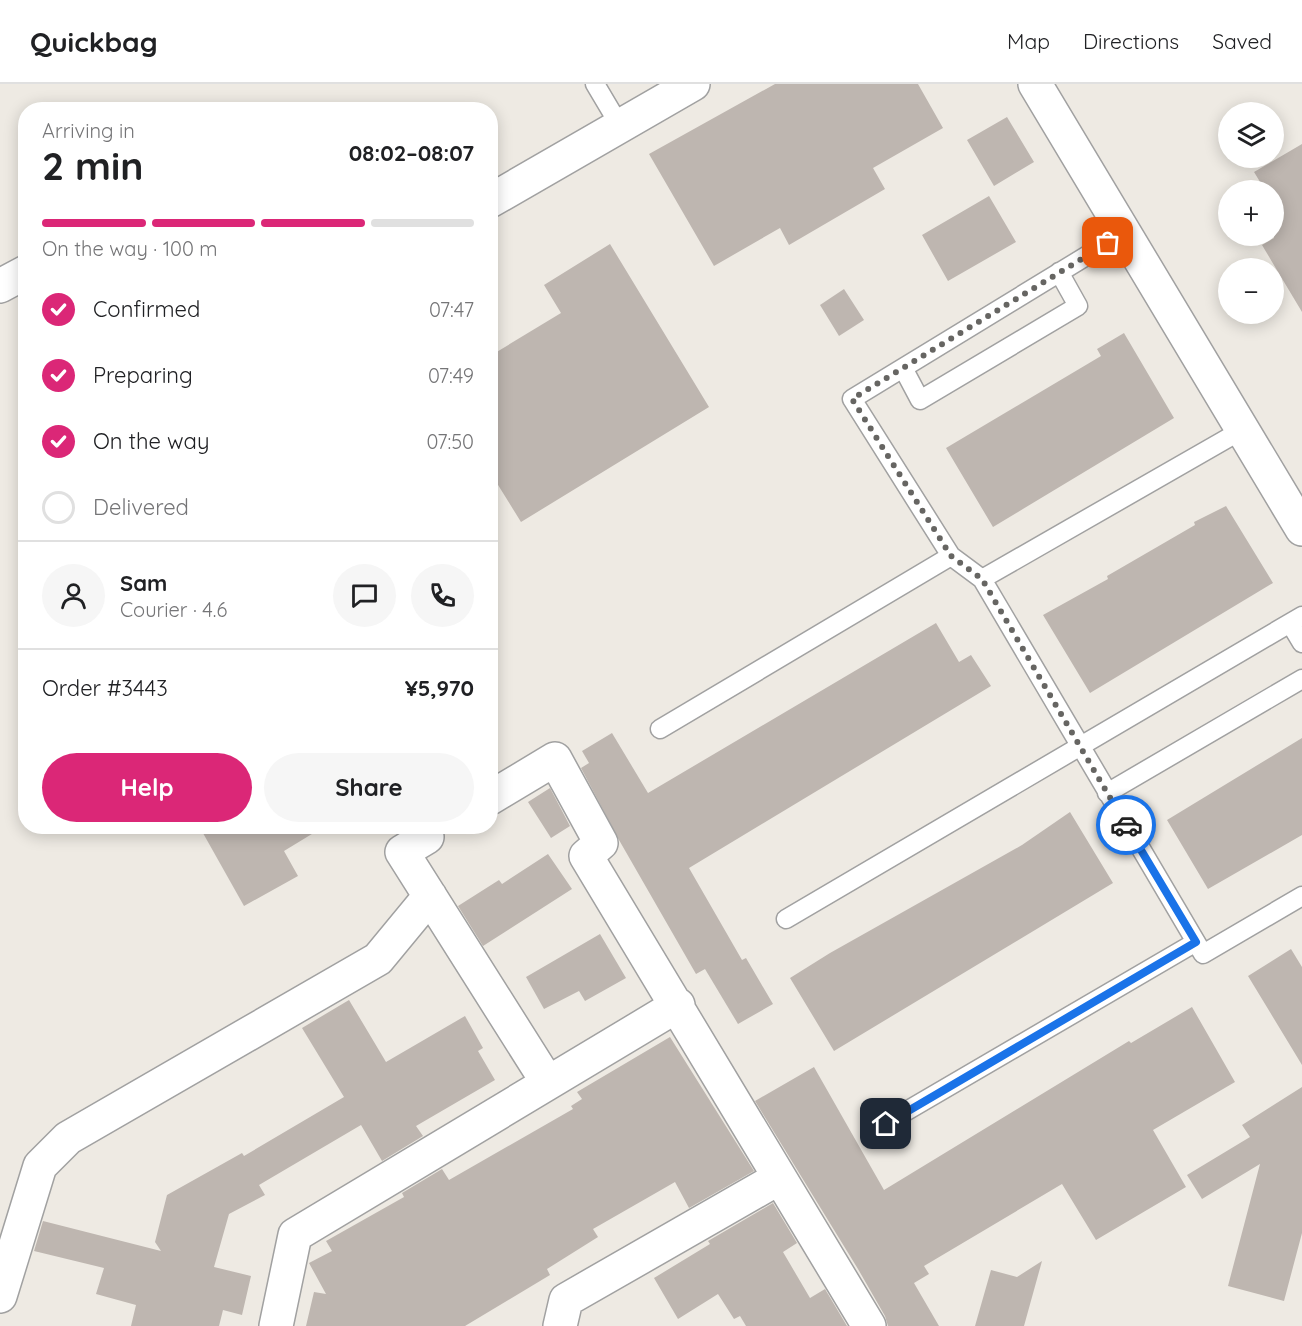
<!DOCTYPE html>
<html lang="en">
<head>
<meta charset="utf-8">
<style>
  body { margin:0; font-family:Quicksand,sans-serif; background:#f6f6f6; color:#202124; height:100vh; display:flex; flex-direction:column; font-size:22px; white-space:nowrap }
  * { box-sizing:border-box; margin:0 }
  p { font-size:20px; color:#757577 }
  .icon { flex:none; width:33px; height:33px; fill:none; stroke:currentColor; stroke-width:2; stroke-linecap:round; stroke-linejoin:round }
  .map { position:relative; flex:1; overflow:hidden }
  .side { position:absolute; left:18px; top:18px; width:480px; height:732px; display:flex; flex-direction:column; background:#fff; border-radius:24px; box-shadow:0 3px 15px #0003 }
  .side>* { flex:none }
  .controls { position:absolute; left:1218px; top:18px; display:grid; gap:12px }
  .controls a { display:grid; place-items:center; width:66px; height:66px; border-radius:50%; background:#fff; box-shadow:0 3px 15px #0003; font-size:30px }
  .pin { position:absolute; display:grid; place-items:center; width:51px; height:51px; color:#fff; margin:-26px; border-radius:12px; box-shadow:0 3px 9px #0006 }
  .courier { position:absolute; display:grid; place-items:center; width:60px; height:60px; margin:-30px; border:4px solid #1a73e8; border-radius:50%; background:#fff; color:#222; box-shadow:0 2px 8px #0007 }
  .summary em { font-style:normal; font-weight:800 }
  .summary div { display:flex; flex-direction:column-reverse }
  .summary { display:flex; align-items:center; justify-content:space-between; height:102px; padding:0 24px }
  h1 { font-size:39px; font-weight:800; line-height:45px }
  .bar { display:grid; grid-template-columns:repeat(4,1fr); gap:9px 6px; align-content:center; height:72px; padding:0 24px }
  .bar i { height:8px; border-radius:4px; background:#e0e0e0 }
  .bar .active { background:#db2777 }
  .bar p { grid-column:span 4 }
  .line { display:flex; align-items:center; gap:15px; padding:0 24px; border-top:2px solid #e0e0e0 }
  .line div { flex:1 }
  .round { display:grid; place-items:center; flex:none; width:63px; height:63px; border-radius:32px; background:#f6f6f6 }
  ol { padding:0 24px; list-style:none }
  li { display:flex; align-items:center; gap:18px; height:66px }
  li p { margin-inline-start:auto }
  li .icon { padding:6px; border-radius:50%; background:#db2777; color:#fff; stroke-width:4 }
  li:last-child { color:#757577 }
  li i { width:33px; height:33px; border:3px solid #e0e0e0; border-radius:50% }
  .cta { display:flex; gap:12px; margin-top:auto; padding:12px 24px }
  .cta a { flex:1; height:69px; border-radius:36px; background:#db2777; color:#fff; font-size:24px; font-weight:800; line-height:69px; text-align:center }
  .cta a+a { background:#f6f6f6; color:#202124 }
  header { display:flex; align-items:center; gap:36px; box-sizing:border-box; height:84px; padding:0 30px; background:#fff; border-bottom:2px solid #e0e0e0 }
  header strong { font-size:28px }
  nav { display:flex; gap:33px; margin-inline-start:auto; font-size:21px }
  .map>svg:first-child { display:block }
  .building { fill:#beb6b0 }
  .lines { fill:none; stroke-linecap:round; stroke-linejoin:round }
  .lane-casing { stroke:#a1a1a1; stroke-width:21 }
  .street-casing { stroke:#a1a1a1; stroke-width:36 }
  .lane { stroke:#fff; stroke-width:18 }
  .street { stroke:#fff; stroke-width:33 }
  .done { stroke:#666562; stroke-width:6; stroke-dasharray:0 10.8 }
  .route { stroke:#1a73e8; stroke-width:8 }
</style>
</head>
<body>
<header>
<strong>Quickbag</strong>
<nav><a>Map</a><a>Directions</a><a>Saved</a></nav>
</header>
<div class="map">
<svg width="1302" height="1242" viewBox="0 0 1302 1242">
  <rect width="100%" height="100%" fill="#eeeae3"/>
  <!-- building -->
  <path class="building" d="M 775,0 L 918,0 L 943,44 L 873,84 L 885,105 L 789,161 L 780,144 L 714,182 L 649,70 Z
    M 1007,33 L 1034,78 L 994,102 L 967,56 Z
    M 1302,60 L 1302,228 L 1262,161 L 1274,154 L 1274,106 L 1265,106 L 1254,88 Z
    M 989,112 L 1016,158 L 948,197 L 922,151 Z
    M 610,160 L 709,323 L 521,438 L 490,388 L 490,272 L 561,229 L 544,201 Z
    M 844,205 L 864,236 L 839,252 L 820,221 Z
    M 1124,249 L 1174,334 L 993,443 L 946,364 L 1101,272 L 1097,265 Z
    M 1226,422 L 1273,499 L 1090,609 L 1043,531 L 1108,495 L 1107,492 L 1195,441 L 1194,438 Z
    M 936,539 L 959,578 L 971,571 L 991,602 L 689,784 L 742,876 L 746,874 L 773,920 L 738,940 L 705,885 L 696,890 L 619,756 L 581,684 L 589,679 L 582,667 L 612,649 L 648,709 Z
    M 1302,654 L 1302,751 L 1208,805 L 1167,736 Z
    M 550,704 L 570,742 L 551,754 L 528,718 Z
    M 1070,728 L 1113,799 L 834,967 L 790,894 L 830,869 L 1022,761 Z
    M 199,742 L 325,742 L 284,767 L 298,792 L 244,822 Z
    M 548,770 L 572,805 L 483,862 L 458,822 L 499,796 L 502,800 Z
    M 600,850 L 626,894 L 585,917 L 579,907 L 544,925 L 526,893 Z
    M 1291,865 L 1302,883 L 1302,981 L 1248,892 Z
    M 349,916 L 386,978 L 465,932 L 483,964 L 478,967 L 495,996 L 416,1042 L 423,1052 L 382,1077 L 361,1041 L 259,1101 L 265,1111 L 229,1130 L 214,1183 L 251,1192 L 242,1231 L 223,1226 L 219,1242 L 131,1242 L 136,1221 L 96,1210 L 104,1184 L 34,1167 L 43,1137 L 161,1167 L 155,1158 L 167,1111 L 242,1069 L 244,1072 L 344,1013 L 302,944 Z
    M 1192,923 L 1235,998 L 1153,1046 L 1186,1103 L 1096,1156 L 1062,1100 L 924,1182 L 929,1190 L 914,1199 L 939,1242 L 888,1242 L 885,1232 L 858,1185 L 755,1017 L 814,983 L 884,1106 L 1129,957 L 1131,959 Z
    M 670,953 L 754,1087 L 689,1124 L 675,1098 L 593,1145 L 598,1153 L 547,1185 L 550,1191 L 465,1242 L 306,1242 L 314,1208 L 326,1210 L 309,1179 L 332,1167 L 326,1157 L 404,1113 L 402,1109 L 442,1085 L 449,1096 L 573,1025 L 571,1022 L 582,1015 L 577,1008 Z
    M 1302,1003 L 1302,1149 L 1284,1217 L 1228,1202 L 1260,1080 L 1202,1115 L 1187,1091 L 1250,1053 L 1242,1041 Z
    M 773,1119 L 797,1159 L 783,1168 L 810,1214 L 825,1205 L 847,1242 L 746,1242 L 740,1232 L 734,1235 L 718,1210 L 678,1235 L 654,1194 L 710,1160 L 708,1157 Z
    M 1042,1177 L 1024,1242 L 975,1242 L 991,1186 L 1017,1193 Z"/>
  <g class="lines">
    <defs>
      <path id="lane" d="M 595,0 L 620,42
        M 1124,149 L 852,315 L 951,472 L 982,495 L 1203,870 L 1302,812
        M 903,284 L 920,316 L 1078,222 L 1059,188
        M 982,495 L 1242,346
        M 1290,539 L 1302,559
        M 660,645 L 951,472
        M 1107,709 L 1302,595
        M 786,835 L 1302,532
        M 886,1039 L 1196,858"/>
      <path id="street" d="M 1035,0 L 1302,445
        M 490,117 L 693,0
        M 0,202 L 26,188
        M 490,714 L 555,675 L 601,759 L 586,772 L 869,1242
        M 427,753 L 402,768 L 548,999
        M 0,1212 L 40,1082 L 68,1054 L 378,875 L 430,812
        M 276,1242 L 295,1151 L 678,921
        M 560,1242 L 566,1216 L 779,1094"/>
    </defs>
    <!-- lane casing -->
    <use href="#lane" class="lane-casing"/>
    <!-- street casing -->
    <use href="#street" class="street-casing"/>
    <!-- lane -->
    <use href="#lane" class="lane"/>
    <!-- street -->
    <use href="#street" class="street"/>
  </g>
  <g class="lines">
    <!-- done -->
    <path class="done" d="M 1108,159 L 852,315 L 951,472 L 982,495 L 1126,741"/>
    <!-- route -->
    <path class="route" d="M 886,1040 L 1196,858 L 1126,741"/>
  </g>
</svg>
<div class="controls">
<a><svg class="icon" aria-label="layers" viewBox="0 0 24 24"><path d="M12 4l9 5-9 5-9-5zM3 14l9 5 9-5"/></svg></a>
<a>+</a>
<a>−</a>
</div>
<div class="pin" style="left:1108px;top:159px;background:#ea580c"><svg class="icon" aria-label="bag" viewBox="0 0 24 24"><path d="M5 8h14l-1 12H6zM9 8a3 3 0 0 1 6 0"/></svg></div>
<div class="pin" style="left:886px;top:1040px;background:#1f2937"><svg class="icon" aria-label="home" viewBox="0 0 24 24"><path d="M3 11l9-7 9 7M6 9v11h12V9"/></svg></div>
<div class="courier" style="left:1126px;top:741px"><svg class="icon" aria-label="car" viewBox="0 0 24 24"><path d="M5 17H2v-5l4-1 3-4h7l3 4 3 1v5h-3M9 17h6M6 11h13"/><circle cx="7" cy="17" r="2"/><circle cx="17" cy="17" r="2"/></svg></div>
<section class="side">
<div class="summary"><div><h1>2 min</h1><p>Arriving in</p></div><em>08:02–08:07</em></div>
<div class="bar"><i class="active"></i><i class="active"></i><i class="active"></i><i></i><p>On the way · 100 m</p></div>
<ol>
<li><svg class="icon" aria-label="check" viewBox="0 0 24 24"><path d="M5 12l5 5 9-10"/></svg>Confirmed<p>07:47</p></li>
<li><svg class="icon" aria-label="check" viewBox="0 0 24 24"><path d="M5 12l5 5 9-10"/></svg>Preparing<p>07:49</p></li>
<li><svg class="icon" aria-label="check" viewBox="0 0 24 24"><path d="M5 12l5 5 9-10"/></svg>On the way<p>07:50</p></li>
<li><i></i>Delivered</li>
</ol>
<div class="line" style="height:108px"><a class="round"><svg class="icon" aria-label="person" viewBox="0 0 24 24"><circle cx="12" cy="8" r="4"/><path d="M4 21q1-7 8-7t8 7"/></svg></a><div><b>Sam</b><p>Courier · 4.6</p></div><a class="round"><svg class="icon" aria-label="chat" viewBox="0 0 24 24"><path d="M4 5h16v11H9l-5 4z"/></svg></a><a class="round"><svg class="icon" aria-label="phone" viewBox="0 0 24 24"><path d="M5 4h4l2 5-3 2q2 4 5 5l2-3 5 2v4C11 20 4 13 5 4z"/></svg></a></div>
<div class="line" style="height:78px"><div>Order #3443</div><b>¥5,970</b></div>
<div class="cta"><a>Help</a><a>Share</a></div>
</section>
</div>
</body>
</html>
